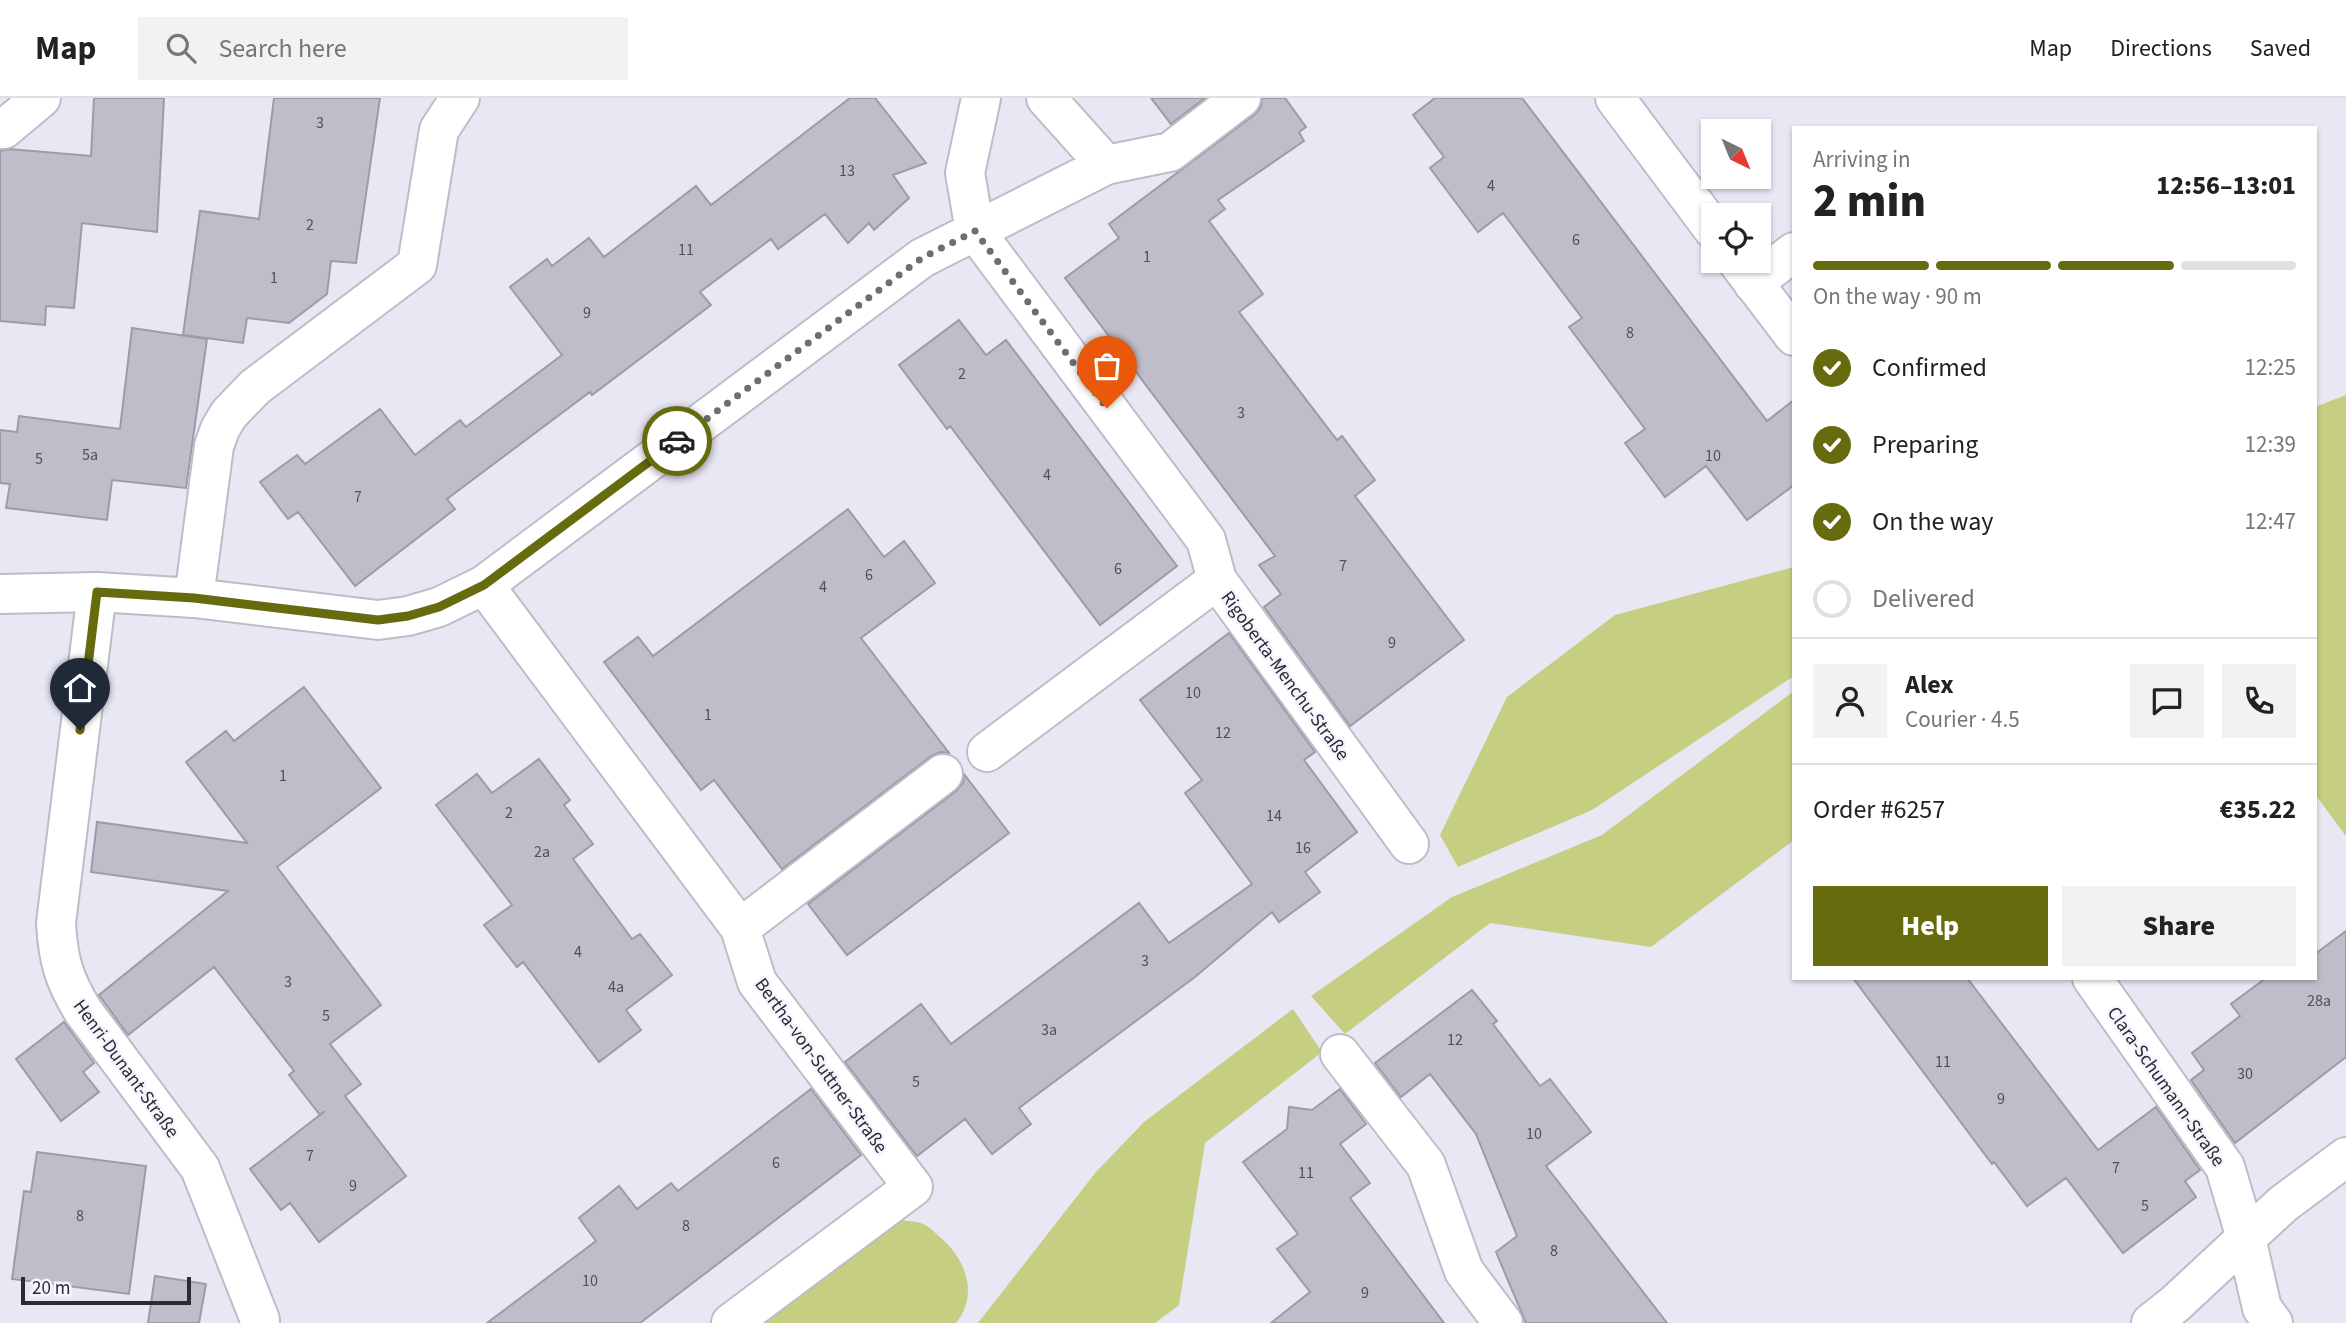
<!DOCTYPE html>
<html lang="en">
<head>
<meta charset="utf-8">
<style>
  body { margin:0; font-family:"Source Sans 3",sans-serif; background:#f2f2f2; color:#222; height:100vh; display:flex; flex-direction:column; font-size:26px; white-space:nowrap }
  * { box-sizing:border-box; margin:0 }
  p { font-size:23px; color:#767676 }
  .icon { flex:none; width:38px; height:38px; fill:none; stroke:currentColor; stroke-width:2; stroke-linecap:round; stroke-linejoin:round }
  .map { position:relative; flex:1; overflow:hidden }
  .drawer { position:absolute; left:1792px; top:28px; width:525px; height:854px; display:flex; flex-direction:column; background:#fff; border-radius:0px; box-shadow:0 2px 5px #0004 }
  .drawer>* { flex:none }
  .needle { width:46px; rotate:137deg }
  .fabs { position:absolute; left:1701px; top:21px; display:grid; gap:14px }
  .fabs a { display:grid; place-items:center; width:70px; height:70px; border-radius:0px; background:#fff; box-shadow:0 2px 5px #0004; font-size:35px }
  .scale { position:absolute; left:21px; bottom:18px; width:170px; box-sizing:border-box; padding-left:7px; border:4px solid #2b2b30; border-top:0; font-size:19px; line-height:24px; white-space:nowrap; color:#2b2b30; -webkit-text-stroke:5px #f5f4ff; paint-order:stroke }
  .pin { position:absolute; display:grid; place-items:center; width:60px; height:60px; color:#fff; margin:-72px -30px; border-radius:50% 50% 50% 0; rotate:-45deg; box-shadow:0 0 7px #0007 }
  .pin .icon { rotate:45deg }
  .courier { position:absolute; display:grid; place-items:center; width:70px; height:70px; margin:-35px; border:5px solid #666b0e; border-radius:50%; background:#fff; color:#222; box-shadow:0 2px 9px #0007 }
  .head em { font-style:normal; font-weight:800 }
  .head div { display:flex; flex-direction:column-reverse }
  .head { display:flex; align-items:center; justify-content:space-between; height:119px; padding:0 21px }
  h1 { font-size:46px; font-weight:800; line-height:52px }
  .bar { display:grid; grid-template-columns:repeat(4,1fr); gap:10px 7px; align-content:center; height:84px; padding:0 21px }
  .bar i { height:9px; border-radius:5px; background:#e0e0e0 }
  .bar .on { background:#666b0e }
  .bar p { grid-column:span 4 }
  .line { display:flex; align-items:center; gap:18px; padding:0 21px; border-top:2px solid #e0e0e0 }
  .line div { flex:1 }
  .round { display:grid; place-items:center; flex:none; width:74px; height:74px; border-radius:0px; background:#f2f2f2 }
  ol { padding:0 21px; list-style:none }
  li { display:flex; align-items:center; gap:21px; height:77px }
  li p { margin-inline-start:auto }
  li .icon { padding:7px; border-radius:50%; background:#666b0e; color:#fff; stroke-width:4 }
  li:last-child { color:#767676 }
  li i { width:38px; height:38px; border:4px solid #e0e0e0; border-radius:50% }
  .action { display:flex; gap:14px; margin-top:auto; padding:14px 21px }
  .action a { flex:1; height:80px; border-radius:0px; background:#666b0e; color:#fff; font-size:28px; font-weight:800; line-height:80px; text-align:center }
  .action a+a { background:#f2f2f2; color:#222 }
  header { display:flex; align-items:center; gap:42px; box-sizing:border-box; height:98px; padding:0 35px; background:#fff; border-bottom:2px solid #e0e0e0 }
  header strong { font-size:33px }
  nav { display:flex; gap:38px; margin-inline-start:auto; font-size:24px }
  .search { width:490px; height:63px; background:#f2f2f2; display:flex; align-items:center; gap:18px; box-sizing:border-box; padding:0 24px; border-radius:0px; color:#767676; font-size:26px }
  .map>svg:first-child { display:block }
  .green { fill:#c6ce81 }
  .building { fill:#bebdc9; stroke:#9c9ba7; stroke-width:2 }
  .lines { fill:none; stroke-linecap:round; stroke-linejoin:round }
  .minor-casing { stroke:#bdbcc9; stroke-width:42 }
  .minor { stroke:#fff; stroke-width:38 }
  .done { stroke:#6d6d75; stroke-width:7; stroke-dasharray:0 12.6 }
  .route { stroke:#666b0e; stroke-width:9 }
  .labels { text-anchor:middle; stroke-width:5; stroke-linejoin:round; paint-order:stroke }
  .number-label { font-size:16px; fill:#505056 }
  .street-label { font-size:19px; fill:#2b2b30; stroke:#f5f4ff }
</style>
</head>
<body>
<header>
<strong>Map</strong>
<div class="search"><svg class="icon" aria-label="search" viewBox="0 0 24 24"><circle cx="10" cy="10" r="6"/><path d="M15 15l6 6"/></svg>Search here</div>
<nav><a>Map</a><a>Directions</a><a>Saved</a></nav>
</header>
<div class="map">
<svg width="2346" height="1225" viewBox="0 0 2346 1225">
  <rect width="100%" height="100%" fill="#e8e7f4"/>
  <!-- green -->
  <path class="green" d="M 2346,297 L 2346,736 L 2345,737 L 2315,696 L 2315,309 Z
    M 1794,469 L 1794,578 L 1592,712 L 1458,769 L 1440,737 L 1507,599 L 1615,517 Z
    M 1794,593 L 1794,742 L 1651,849 L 1490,825 L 1345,936 L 1311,898 L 1452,799 L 1602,737 Z
    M 1293,911 L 1322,954 L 1205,1045 L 1179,1207 L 1155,1225 L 978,1225 L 1096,1074 L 1144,1024 Z
    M 901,1122 C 908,1123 916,1123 923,1126 C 929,1128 935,1135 940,1139 C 966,1161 979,1197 956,1225 L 763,1225 Z"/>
  <!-- building -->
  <path class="building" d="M 94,0 L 164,0 L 157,134 L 82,125 L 74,210 L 46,208 L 45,227 L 0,223 L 0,53 L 9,51 L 91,58 Z
    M 274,0 L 380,0 L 356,165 L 331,163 L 327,196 L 289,225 L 247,220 L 243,245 L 183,237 L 200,113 L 259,121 Z
    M 850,0 L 875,0 L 926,65 L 893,77 L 909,100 L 874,132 L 869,125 L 848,145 L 825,116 L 778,151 L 771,141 L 700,194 L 711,207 L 592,297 L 590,294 L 447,401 L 455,411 L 355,488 L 298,414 L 288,421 L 260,384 L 297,357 L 305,366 L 380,311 L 415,357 L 460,322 L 466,329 L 562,257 L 510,189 L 547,161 L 552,168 L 589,140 L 604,159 L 696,88 L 711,107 Z
    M 1151,0 L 1205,0 L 1171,26 Z
    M 1262,0 L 1285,0 L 1306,29 L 1299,34 L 1304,43 L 1218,102 L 1225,111 L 1209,123 L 1263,196 L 1239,214 L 1337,342 L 1342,338 L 1375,382 L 1355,398 L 1464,542 L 1350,628 L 1264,509 L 1281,496 L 1259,467 L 1275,458 L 1065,180 L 1119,140 L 1109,126 L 1254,17 L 1261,9 Z
    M 1435,0 L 1522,0 L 1767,323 L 1794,302 L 1794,387 L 1747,422 L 1706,368 L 1665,399 L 1625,345 L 1645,331 L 1569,229 L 1582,220 L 1503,115 L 1478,134 L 1430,70 L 1444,59 L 1413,17 Z
    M 959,222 L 986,257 L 1006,242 L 1177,468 L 1100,527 L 950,328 L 947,331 L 899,267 Z
    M 132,230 L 207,241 L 186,390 L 112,382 L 107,422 L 6,410 L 10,386 L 0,385 L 0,332 L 17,334 L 19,318 L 120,331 Z
    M 848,411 L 884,459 L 904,443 L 935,485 L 861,540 L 949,655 L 940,654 L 930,659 L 782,771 L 714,682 L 701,692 L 604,564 L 638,539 L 653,558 Z
    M 1229,535 L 1315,654 L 1304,662 L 1357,734 L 1305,774 L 1320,794 L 1279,824 L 1272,814 L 1195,879 L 1019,1010 L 1031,1026 L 992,1056 L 965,1021 L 917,1058 L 845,964 L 921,906 L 951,946 L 1139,805 L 1169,845 L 1252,786 L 1185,695 L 1202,682 L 1140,602 Z
    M 304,589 L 381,690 L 277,769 L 381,907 L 330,946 L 361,986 L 345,998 L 406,1078 L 319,1144 L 290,1105 L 281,1112 L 250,1071 L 325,1013 L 320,1017 L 289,977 L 294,973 L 214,869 L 128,937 L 99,897 L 228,793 L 91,774 L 97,724 L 247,745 L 186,664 L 226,633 L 234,643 Z
    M 539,661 L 570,702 L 564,707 L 593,746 L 573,761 L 632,841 L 640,836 L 672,877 L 626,912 L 641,932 L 599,964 L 523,864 L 517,869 L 484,827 L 512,807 L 436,707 L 477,676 L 492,695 Z
    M 964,676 L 1009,735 L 847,857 L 808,806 L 956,693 L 963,685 Z
    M 2346,833 L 2346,959 L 2235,1045 L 2191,982 L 2204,972 L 2192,955 L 2240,918 L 2231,906 L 2266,880 L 2315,880 L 2315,856 Z
    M 1853,880 L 1967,880 L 2098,1052 L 2156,1009 L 2200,1072 L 2185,1083 L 2196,1099 L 2123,1155 L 2066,1080 L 2027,1108 L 1994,1064 L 1992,1066 Z
    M 1472,892 L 1497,923 L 1493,926 L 1540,988 L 1550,981 L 1591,1034 L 1546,1068 L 1667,1225 L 1526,1225 L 1496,1154 L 1517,1138 L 1476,1036 L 1430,976 L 1401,999 L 1375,965 Z
    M 64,924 L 94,965 L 83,974 L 99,994 L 61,1023 L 16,961 Z
    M 811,991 L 861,1057 L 640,1225 L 487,1225 L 596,1143 L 579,1120 L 619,1088 L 637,1111 L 671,1085 L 678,1093 Z
    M 1340,991 L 1366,1026 L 1340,1046 L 1370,1085 L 1350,1100 L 1444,1225 L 1271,1225 L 1310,1194 L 1277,1151 L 1298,1136 L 1243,1064 L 1287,1031 L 1289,1009 L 1312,1012 Z
    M 37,1054 L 146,1068 L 129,1196 L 12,1181 L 24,1093 L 31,1094 Z
    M 155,1178 L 206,1186 L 199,1225 L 148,1225 Z"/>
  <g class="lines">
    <defs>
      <path id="minor" d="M 981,0 L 965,75 L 975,133 L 1206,442 L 1217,482 L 1409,746
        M 1615,0 L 1713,131
        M 0,31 L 4,31 L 41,0
        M 1106,67 L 1170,54 L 1241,0
        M 1737,163 L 1794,238
        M 1753,185 L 1794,154
        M 484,487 L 740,830 L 757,884 L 913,1089 L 731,1225
        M 97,494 L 56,825 C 58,862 64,882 83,913 L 200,1070 L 260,1222
        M 0,496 L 97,494 L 194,500 L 378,522 L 408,518 L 439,509 L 484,487 L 922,160 L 1106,67 L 1046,0
        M 194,500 L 214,348 L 220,331 L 229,316 L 255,289 L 417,167 L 439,32 L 460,0
        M 987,654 L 1217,482
        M 740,830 L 943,676
        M 2092,880 L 2225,1069 L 2246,1140 L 2283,1106 L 2346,1059
        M 1340,956 L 1426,1067 L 1464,1173 L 1503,1225
        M 2246,1140 L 2262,1210 L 2273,1225
        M 2151,1225 L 2175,1206 L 2246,1140"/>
    </defs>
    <!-- minor casing -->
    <use href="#minor" class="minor-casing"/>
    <!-- minor -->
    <use href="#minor" class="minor"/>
  </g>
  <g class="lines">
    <!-- done -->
    <path class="done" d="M 677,343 L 922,160 L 975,133 L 1107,310"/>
    <!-- route -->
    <path class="route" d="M 80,632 L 97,494 L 194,500 L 378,522 L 408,518 L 439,509 L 484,487 L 677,343"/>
  </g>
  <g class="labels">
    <!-- number labels -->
    <g class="number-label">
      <text x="320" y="30">3</text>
      <text x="847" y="78">13</text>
      <text x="1491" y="93">4</text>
      <text x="310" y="132">2</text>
      <text x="1576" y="147">6</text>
      <text x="686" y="157">11</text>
      <text x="1147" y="164">1</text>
      <text x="274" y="185">1</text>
      <text x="587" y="220">9</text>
      <text x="1630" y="240">8</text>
      <text x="962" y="281">2</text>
      <text x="1241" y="320">3</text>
      <text x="90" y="362">5a</text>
      <text x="1713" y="363">10</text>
      <text x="39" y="366">5</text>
      <text x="1047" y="382">4</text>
      <text x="358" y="404">7</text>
      <text x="1343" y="473">7</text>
      <text x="1118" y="476">6</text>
      <text x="869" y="482">6</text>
      <text x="823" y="494">4</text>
      <text x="1392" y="550">9</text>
      <text x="1193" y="600">10</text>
      <text x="708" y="622">1</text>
      <text x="1223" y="640">12</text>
      <text x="283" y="683">1</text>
      <text x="509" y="720">2</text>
      <text x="1274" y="723">14</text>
      <text x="1303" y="755">16</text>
      <text x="542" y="759">2a</text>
      <text x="578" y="859">4</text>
      <text x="1145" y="868">3</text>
      <text x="288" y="889">3</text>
      <text x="616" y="894">4a</text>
      <text x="2319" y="908">28a</text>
      <text x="326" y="923">5</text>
      <text x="1049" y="937">3a</text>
      <text x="1455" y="947">12</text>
      <text x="1943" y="969">11</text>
      <text x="2245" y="981">30</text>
      <text x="916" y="989">5</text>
      <text x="2001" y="1006">9</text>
      <text x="1534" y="1041">10</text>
      <text x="310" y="1063">7</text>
      <text x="776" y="1070">6</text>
      <text x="2116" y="1075">7</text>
      <text x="1306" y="1080">11</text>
      <text x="353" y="1093">9</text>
      <text x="2145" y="1113">5</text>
      <text x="80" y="1123">8</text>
      <text x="686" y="1133">8</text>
      <text x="1554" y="1158">8</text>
      <text x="590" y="1188">10</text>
      <text x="1365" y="1200">9</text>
    </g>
    <!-- street labels -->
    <g class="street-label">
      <text transform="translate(1286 577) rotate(54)" y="7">Rigoberta-Menchu-Straße</text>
      <text transform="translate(822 967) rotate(54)" y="7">Bertha-von-Suttner-Straße</text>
      <text transform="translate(127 970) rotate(54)" y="7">Henri-Dunant-Straße</text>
      <text transform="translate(2167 988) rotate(55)" y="7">Clara-Schumann-Straße</text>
    </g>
  </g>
</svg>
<div class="fabs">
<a><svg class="needle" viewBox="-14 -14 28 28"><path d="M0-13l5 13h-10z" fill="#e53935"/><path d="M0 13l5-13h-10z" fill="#767676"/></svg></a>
<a><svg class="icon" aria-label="locate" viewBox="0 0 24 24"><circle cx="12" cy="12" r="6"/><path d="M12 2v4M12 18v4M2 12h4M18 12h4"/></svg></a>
</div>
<div class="scale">20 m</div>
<div class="pin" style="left:1107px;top:310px;background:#ea580c"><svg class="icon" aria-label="bag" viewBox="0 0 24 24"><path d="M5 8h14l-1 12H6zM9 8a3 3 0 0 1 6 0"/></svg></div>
<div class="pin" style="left:80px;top:632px;background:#1f2937"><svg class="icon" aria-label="home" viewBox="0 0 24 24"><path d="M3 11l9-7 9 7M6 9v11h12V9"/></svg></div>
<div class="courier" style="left:677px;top:343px"><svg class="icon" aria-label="car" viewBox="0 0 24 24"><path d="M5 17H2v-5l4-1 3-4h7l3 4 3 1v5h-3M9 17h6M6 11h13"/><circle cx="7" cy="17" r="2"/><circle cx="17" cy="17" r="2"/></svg></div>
<section class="drawer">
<div class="head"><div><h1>2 min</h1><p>Arriving in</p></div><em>12:56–13:01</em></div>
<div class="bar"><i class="on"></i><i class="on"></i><i class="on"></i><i></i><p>On the way · 90 m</p></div>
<ol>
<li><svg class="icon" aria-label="check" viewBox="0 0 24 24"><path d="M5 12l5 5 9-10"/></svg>Confirmed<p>12:25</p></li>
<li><svg class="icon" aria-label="check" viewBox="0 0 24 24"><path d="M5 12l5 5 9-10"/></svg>Preparing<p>12:39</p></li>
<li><svg class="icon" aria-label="check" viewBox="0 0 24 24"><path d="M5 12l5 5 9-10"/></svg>On the way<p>12:47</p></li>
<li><i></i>Delivered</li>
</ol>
<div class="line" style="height:126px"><a class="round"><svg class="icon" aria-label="person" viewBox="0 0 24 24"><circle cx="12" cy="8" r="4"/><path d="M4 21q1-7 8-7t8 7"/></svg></a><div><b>Alex</b><p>Courier · 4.5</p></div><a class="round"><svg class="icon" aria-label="chat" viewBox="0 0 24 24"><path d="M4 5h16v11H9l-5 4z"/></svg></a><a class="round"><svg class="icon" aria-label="phone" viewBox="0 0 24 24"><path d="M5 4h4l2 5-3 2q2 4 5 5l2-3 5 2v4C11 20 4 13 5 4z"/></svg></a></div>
<div class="line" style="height:91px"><div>Order #6257</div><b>€35.22</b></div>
<div class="action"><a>Help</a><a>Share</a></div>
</section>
</div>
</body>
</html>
